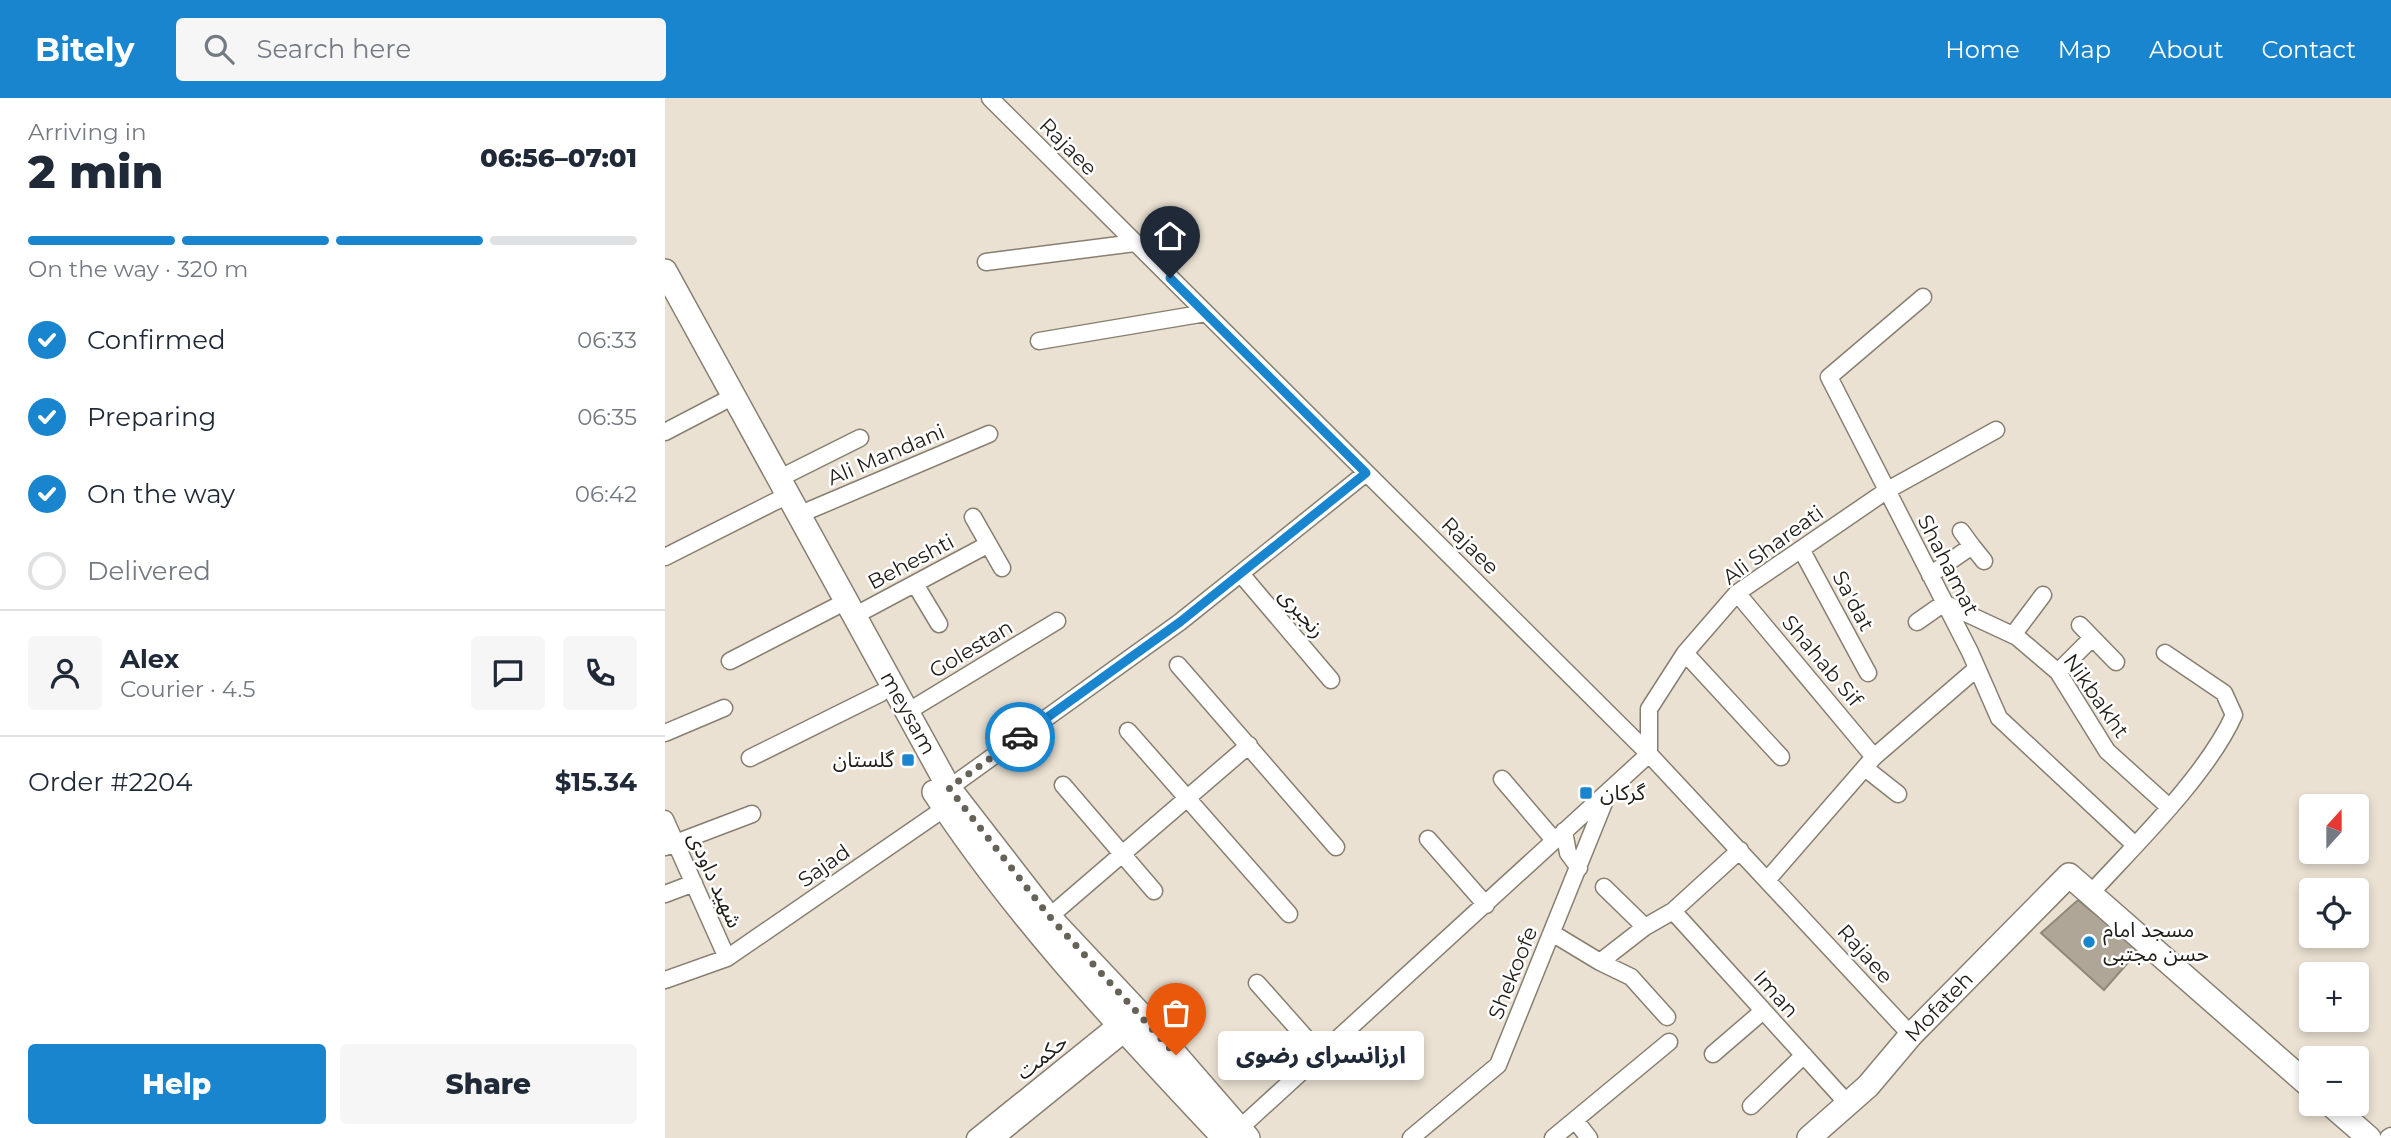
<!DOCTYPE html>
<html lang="en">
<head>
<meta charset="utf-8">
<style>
  body { margin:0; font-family:Montserrat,"Noto Sans Arabic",sans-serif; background:#f6f6f7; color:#1f2937; height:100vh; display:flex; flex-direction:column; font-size:26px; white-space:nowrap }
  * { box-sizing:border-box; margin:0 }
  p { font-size:23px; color:#747a83 }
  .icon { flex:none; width:38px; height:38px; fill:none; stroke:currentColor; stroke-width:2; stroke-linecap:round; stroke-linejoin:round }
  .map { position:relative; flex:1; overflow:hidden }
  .sheet { display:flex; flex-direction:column; background:#fff; width:665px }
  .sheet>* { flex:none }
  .needle { width:46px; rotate:21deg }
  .buttons { position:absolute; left:1634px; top:696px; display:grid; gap:14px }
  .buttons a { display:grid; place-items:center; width:70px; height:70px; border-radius:7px; background:#fff; box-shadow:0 4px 10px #0003; font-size:35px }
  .pin { position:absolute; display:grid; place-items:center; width:60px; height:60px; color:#fff; margin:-72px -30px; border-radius:50% 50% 50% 0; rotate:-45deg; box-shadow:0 0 7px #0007 }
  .pin .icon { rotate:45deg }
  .courier { position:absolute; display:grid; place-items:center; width:70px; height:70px; margin:-35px; border:5px solid #1985cf; border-radius:50%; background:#fff; color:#222; box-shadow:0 2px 9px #0007 }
  .bubble { position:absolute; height:49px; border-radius:7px; background:#fff; box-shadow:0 4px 10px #0003; font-size:23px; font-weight:800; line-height:49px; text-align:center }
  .overview em { font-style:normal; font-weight:800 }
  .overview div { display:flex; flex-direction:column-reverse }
  .overview { display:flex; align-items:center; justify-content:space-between; height:119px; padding:0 28px }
  h1 { font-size:46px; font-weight:800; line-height:52px }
  .bar { display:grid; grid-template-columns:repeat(4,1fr); gap:10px 7px; align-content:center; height:84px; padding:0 28px }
  .bar i { height:9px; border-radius:5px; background:#e0e1e3 }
  .bar .current { background:#1985cf }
  .bar p { grid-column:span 4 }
  .line { display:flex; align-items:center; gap:18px; padding:0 28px; border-top:2px solid #e0e1e3 }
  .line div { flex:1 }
  .round { display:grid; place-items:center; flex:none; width:74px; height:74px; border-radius:7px; background:#f6f6f7 }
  ol { padding:0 28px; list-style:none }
  li { display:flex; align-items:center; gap:21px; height:77px }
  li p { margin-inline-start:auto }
  li .icon { padding:7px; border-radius:50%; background:#1985cf; color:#fff; stroke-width:4 }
  li:last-child { color:#747a83 }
  li i { width:38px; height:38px; border:4px solid #e0e1e3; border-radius:50% }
  .button { display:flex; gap:14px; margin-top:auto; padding:14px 28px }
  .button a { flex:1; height:80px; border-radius:7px; background:#1985cf; color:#fff; font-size:28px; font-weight:800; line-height:80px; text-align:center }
  .button a+a { background:#f6f6f7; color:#1f2937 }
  header { display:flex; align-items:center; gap:42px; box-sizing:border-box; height:98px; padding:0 35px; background:#1985cf; color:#fff }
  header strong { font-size:33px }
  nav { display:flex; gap:38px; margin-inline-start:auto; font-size:24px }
  .search { width:490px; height:63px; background:#f6f6f7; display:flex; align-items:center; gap:18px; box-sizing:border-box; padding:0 24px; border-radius:7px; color:#747a83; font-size:26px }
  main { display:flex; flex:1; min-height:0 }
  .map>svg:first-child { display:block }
  .building { fill:#afa698; stroke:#90887a; stroke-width:2 }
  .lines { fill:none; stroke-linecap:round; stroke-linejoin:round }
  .street-casing { stroke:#877f71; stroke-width:19 }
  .secondary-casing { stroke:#877f71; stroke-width:26 }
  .street { stroke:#fff; stroke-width:16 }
  .secondary { stroke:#fff; stroke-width:23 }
  .done { stroke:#676258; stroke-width:7; stroke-dasharray:0 12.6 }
  .route { stroke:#1985cf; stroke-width:9 }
  .poi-dot { fill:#1985cf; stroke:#fff; stroke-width:2.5 }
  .labels { text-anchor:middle; stroke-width:5; stroke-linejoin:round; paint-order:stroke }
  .street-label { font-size:21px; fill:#201d17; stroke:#fff }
  .poi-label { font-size:21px; fill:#201d17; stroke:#fff; text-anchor:start }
</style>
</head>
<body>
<header>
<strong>Bitely</strong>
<div class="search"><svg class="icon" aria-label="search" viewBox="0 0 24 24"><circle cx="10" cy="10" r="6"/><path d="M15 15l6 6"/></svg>Search here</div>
<nav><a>Home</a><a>Map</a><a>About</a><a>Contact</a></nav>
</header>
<main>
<section class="sheet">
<div class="overview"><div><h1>2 min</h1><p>Arriving in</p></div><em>06:56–07:01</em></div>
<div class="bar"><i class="current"></i><i class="current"></i><i class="current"></i><i></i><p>On the way · 320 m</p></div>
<ol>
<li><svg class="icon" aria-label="check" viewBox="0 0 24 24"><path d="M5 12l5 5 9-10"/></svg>Confirmed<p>06:33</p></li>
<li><svg class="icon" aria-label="check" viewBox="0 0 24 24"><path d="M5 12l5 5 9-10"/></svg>Preparing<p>06:35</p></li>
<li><svg class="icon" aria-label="check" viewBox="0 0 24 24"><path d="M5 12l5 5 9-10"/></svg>On the way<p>06:42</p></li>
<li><i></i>Delivered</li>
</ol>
<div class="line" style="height:126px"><a class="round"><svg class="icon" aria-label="person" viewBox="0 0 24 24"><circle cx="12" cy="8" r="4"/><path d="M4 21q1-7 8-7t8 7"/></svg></a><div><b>Alex</b><p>Courier · 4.5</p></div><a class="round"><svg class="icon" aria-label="chat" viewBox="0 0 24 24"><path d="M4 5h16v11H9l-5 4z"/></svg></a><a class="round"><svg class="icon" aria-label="phone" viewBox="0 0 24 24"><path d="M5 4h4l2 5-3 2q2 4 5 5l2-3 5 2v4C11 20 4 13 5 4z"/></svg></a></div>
<div class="line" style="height:91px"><div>Order #2204</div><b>$15.34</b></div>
<div class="button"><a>Help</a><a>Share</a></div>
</section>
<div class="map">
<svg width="1726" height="1040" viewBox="0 0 1726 1040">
  <rect width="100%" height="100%" fill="#eae1d2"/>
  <!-- building -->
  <path class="building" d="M 1413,802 L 1474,852 L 1439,892 L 1376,835 Z"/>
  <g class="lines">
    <defs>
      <path id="street" d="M 325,0 L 984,656 L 1246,937
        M 321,164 L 470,145
        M 1258,199 L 1164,279 L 1305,554 L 1334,620 L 1470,747
        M 374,243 L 541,215
        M 0,334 L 67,299
        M 113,381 L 195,340
        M 133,417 L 324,336
        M 308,419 L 337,470
        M 1307,448 L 1319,463
        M 1136,451 L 1203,575
        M 0,459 L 113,402
        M 576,476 L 666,582
        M 1265,477 L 1307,448 L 1296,433
        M 250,486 L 274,526
        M 1072,495 L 1209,659
        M 189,518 L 322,447
        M 1252,524 L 1279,505 L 1352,539 L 1393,574 L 1442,653 L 1504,709
        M 1415,527 L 1451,564
        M 1348,537 L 1378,497
        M 1020,555 L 1116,659
        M 65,563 L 170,509
        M 513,567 L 671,749
        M 1393,574 L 1427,540
        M 242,614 L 392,523
        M 463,633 L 624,816
        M 0,635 L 59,610
        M 984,656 L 984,611 L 1020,555 L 1072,495 L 1221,393 L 1331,332
        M 85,660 L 216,595
        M 1200,670 L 1233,696
        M 837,681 L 889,742
        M 398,687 L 489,793
        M 284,690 L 515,524 L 701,375
        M 0,721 L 62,860
        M 899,733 L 903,755 L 914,770
        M 763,741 L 821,807
        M 0,749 L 87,716
        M 1103,781 L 1209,659 L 1311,571
        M 939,789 L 980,829
        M 0,796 L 29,785
        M 1425,796 C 1470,747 1542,677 1569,617 L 1559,595 L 1500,555
        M 1008,813 L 1183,1006
        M 384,819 L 584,647
        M 887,835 L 935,864
        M 0,882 L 62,860 L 280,710
        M 592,885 L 656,957
        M 1002,919 L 966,879 L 935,864 L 980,829 L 1008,813 L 1075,752
        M 1048,956 L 1098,913
        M 1086,1008 L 1139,957
        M 910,1022 L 924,1040
        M 575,1030 L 984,656
        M 310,1040 L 460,919
        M 331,1040 L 468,929
        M 746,1040 L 833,967 L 943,695
        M 888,1040 L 1004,944
        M 1723,1040 L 1726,1038"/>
      <path id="secondary" d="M 0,173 L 284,690 L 384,819 L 479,920 L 583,1040
        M 269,694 C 351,820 457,931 559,1040
        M 1665,1006 L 1704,1040
        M 1144,1040 L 1203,988 L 1246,937 L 1404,777 L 1647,990"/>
    </defs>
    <!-- street casing -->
    <use href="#street" class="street-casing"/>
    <!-- secondary casing -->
    <use href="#secondary" class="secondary-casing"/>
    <!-- street -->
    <use href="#street" class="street"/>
    <!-- secondary -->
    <use href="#secondary" class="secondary"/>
  </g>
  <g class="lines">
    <!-- done -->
    <path class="done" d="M 355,639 L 284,690 L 384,818 L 511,957"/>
    <!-- route -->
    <path class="route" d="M 355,639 L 515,524 L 701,375 L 505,180"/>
  </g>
  <!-- markers -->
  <g class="poi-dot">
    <rect x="236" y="655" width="14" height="14" rx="3.5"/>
    <rect x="914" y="688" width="14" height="14" rx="3.5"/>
    <circle cx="1424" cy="844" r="7"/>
  </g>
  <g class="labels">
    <!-- street labels -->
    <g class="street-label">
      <text transform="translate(403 49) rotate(45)" y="7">Rajaee</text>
      <text transform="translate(221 357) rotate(-23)" y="7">Ali Mandani</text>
      <text transform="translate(1108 447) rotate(-36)" y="7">Ali Shareati</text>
      <text transform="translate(805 448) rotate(45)" y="7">Rajaee</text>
      <text transform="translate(246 464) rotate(-28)" y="7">Beheshti</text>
      <text transform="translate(1283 467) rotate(63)" y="7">Shahamat</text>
      <text transform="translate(1188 503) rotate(62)" y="7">Sa'dat</text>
      <text transform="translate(637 515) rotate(49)" y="7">رنجبری</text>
      <text transform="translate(306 551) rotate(-31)" y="7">Golestan</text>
      <text transform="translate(1157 563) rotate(50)" y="7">Shahab Sif</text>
      <text transform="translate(1431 598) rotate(55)" y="7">Nikbakht</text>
      <text transform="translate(243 615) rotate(61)" y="7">meysam</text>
      <text transform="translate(159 768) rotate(-35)" y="7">Sajad</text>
      <text transform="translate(50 782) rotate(66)" y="7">شهید داودی</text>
      <text transform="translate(1200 856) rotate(48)" y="7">Rajaee</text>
      <text transform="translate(848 875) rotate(-68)" y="7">Shekoofe</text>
      <text transform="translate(1111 896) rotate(48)" y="7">Iman</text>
      <text transform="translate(1274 909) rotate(-46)" y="7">Mofateh</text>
      <text transform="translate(377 959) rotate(-39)" y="7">حکمت</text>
    </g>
    <!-- poi labels -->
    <g class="poi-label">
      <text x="229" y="669" text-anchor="end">گلستان</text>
      <text x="935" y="702">گرکان</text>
      <text x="1438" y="839">مسجد امام<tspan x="1438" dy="24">حسن مجتبی</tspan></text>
    </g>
  </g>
</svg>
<div class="buttons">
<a><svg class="needle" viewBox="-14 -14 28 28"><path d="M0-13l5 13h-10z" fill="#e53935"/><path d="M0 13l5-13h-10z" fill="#747a83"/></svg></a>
<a><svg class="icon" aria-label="locate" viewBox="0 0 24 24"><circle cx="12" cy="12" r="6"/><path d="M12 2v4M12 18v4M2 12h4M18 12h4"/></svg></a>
<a>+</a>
<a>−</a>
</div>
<div class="pin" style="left:511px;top:957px;background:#ea580c"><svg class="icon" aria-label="bag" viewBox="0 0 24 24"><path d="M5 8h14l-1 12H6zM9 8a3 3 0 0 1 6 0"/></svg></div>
<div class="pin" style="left:505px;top:180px;background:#1f2937"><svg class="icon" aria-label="home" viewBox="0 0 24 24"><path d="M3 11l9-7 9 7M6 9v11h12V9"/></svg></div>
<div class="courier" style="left:355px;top:639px"><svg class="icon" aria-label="car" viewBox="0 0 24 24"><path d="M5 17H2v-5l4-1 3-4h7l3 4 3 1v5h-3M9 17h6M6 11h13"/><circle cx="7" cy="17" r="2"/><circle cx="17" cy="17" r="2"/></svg></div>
<div class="bubble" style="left:553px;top:933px;width:206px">ارزانسرای رضوی</div>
</div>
</main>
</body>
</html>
